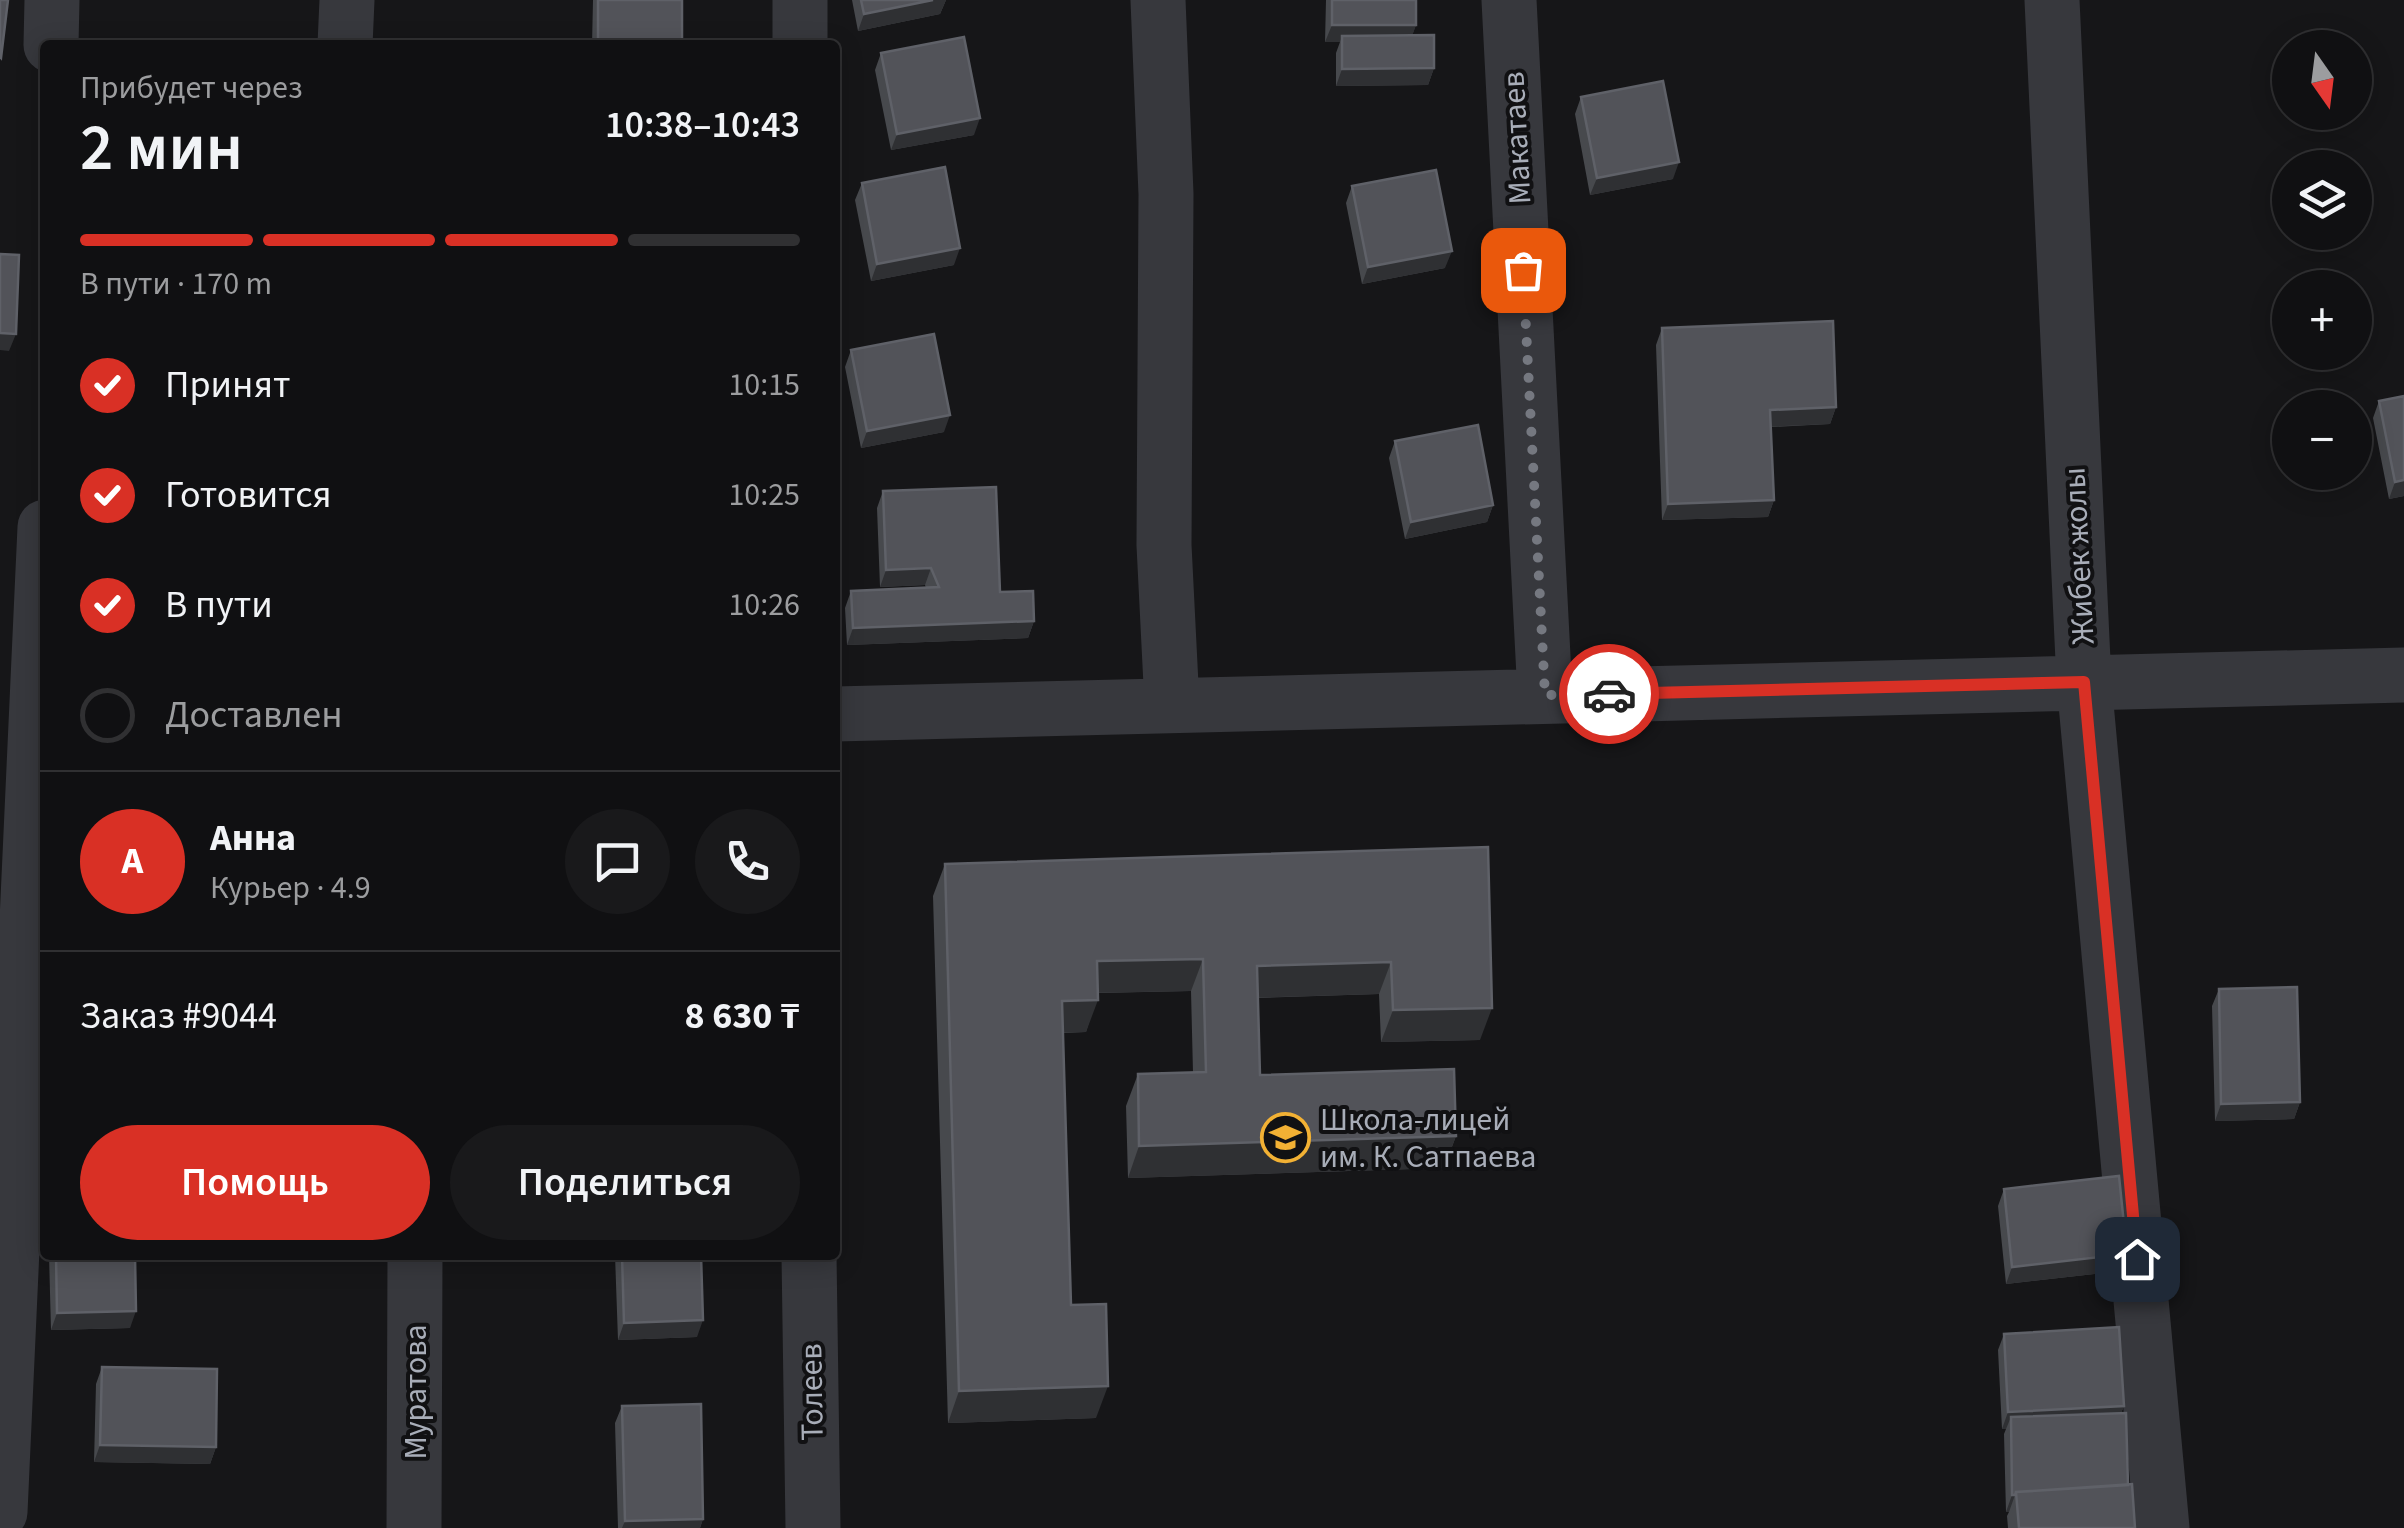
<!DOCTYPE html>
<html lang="ru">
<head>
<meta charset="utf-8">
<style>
  body { margin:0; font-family:"Source Sans 3",sans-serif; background:#19191b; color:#f1f3f6; height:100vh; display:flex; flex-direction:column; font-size:38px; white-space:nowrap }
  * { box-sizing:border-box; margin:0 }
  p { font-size:32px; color:#9c9d9f }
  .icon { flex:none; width:55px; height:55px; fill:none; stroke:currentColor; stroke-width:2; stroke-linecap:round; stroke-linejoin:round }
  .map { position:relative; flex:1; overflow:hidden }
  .side { position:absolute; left:40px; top:40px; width:800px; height:1220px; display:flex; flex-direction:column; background:#101012; border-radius:10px; box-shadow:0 5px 25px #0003,0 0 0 2px #303032 }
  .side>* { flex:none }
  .needle { width:65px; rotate:166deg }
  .tools { position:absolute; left:2272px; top:30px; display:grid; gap:20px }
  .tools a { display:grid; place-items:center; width:100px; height:100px; border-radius:50%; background:#101012; box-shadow:0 5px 25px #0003,0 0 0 2px #303032; font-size:50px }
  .pin { position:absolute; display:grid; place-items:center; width:85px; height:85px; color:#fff; margin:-42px; border-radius:20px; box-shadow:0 5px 15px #0006 }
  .courier { position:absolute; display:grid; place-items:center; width:100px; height:100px; margin:-50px; border:8px solid #d93025; border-radius:50%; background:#fff; color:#222; box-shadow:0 2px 12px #0007 }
  .summary em { font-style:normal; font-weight:600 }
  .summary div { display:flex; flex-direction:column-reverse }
  .summary { display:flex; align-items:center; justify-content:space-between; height:170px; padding:0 40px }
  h1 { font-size:65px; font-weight:600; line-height:75px }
  .bar { display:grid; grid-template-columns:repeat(4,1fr); gap:15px 10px; align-content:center; height:120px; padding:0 40px }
  .bar i { height:12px; border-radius:8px; background:#303032 }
  .bar .active { background:#d93025 }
  .bar p { grid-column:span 4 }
  .line { display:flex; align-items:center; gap:25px; padding:0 40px; border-top:2px solid #303032 }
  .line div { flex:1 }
  .round { display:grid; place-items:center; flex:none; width:105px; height:105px; border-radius:52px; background:#19191b }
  ol { padding:0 40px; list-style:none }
  li { display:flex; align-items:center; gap:30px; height:110px }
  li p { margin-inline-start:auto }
  li .icon { padding:10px; border-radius:50%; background:#d93025; color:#fff; stroke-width:4 }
  li:last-child { color:#9c9d9f }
  li i { width:55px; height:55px; border:5px solid #303032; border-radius:50% }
  .primary-button { display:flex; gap:20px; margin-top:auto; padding:20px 40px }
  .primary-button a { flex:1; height:115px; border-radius:60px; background:#d93025; color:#fff; font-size:40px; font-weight:600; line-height:115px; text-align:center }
  .primary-button a+a { background:#19191b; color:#f1f3f6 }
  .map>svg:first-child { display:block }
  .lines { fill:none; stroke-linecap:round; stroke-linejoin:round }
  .minor { stroke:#37383d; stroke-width:55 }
  .wall { fill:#47494d }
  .shaded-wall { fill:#2f3033 }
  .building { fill:#525359; stroke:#5f6168; stroke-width:2.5 }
  .done { stroke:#757880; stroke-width:10; stroke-dasharray:0 18 }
  .route { stroke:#d93025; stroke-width:12 }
  .labels { text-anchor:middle; stroke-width:8; stroke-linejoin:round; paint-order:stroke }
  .street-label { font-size:32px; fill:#a8adb8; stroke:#111113 }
  .poi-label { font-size:32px; fill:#a8adb8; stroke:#111113; text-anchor:start }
</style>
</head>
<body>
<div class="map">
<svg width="2404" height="1528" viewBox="0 0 2404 1528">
  <rect width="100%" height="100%" fill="#161618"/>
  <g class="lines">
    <!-- minor -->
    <path class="minor" d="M 1158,0 L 1166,194 L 1164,545 L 1172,705
      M 1509,0 L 1545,695
      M 2052,0 L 2084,682 L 2162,1528
      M 51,45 L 52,0
      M 345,45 L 347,0
      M 800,45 L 800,0
      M 835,714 L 2404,675
      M 809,1255 L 813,1528
      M 0,1512 L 45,527
      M 414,1528 L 415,1255"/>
  </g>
  <!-- wall -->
  <path class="wall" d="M 593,0 L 682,0 L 682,45 L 592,45 Z
    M 852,0 L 946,0 L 940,14 L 858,31 Z
    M 1326,0 L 1416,0 L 1416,25 L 1412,35 L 1434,68 L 1428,85 L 1336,86 L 1336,53 L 1340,42 L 1325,42 Z
    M 881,53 L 974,135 L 891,150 L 875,70 Z
    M 1581,97 L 1673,179 L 1590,195 L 1575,114 Z
    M 862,183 L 954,265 L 871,281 L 855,200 Z
    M 1352,186 L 1445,268 L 1362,284 L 1346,203 Z
    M 1662,328 L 1836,407 L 1830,424 L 1771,427 L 1774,500 L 1768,517 L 1662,520 L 1656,345 Z
    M 851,350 L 944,432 L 861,448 L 845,367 Z
    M 2379,401 L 2404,496 L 2389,499 L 2373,418 Z
    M 1395,441 L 1493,505 L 1487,522 L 1405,539 L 1389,458 Z
    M 883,491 L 1034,621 L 1028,638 L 847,645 L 845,608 L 851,591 L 926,588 L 925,585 L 880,587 L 877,508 Z
    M 1488,847 L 1480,1040 L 1381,1042 L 1379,994 L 1258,998 L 1260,1075 L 1456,1136 L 1444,1168 L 1128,1178 L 1126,1106 L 1138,1074 L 1193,1073 L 1191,991 L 1098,993 L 1086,1032 L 1063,1033 L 1071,1305 L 1096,1418 L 948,1423 L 933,896 L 945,864 Z
    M 2219,989 L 2300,1102 L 2294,1119 L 2215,1121 L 2212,1006 Z
    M 2004,1189 L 2121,1271 L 2006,1284 L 1998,1206 Z
    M 49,1255 L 135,1255 L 130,1328 L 51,1330 Z
    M 615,1255 L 701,1255 L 697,1337 L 618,1340 Z
    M 2004,1334 L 2124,1406 L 2121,1413 L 2128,1485 L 2135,1528 L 2008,1528 L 2007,1516 L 2009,1512 L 2006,1512 L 2004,1434 L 2006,1429 L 2002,1429 L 1998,1350 Z
    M 102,1367 L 216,1447 L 210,1464 L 94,1462 L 96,1384 Z
    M 622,1406 L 703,1519 L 700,1528 L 618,1528 L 615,1423 Z"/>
  <!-- shaded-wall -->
  <path class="shaded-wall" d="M 933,0 L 946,0 L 940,14 L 858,31 L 864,14 Z
    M 1332,25 L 1416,25 L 1410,42 L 1342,36 L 1340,42 L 1325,42 Z
    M 1434,68 L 1428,85 L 1336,86 L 1342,69 Z
    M 980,118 L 974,135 L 891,150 L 897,134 Z
    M 1679,162 L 1673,179 L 1590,195 L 1597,178 Z
    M 960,248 L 954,265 L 871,281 L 877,264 Z
    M 1452,251 L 1445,268 L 1362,284 L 1368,267 Z
    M 0,333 L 16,334 L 9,351 L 0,350 Z
    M 1836,407 L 1830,424 L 1764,427 L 1770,410 Z
    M 950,415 L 944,432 L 861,448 L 867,431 Z
    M 2404,480 L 2404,496 L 2389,499 L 2395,482 Z
    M 1774,500 L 1768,517 L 1662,520 L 1668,504 Z
    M 1493,505 L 1487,522 L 1405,539 L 1411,522 Z
    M 931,568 L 925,585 L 880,587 L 886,570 Z
    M 1034,621 L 1028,638 L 847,645 L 853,628 Z
    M 1203,959 L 1191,991 L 1086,993 L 1097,961 Z
    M 1391,962 L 1379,994 L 1245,998 L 1257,966 Z
    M 1098,1000 L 1086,1032 L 1051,1033 L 1062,1001 Z
    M 1492,1008 L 1480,1040 L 1381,1042 L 1393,1010 Z
    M 2300,1102 L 2294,1119 L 2215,1121 L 2221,1104 Z
    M 1456,1136 L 1444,1168 L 1128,1178 L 1139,1146 Z
    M 2127,1254 L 2121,1271 L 2006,1284 L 2012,1267 Z
    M 136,1311 L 130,1328 L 51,1330 L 57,1313 Z
    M 703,1320 L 697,1337 L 618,1340 L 624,1323 Z
    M 1108,1386 L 1096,1418 L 948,1423 L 959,1391 Z
    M 2124,1406 L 2117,1423 L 2011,1417 L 2006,1429 L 2002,1429 L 2008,1412 Z
    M 100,1445 L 216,1447 L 210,1464 L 94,1462 Z
    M 2012,1495 L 2015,1495 L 2009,1512 L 2006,1512 Z
    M 703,1519 L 700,1528 L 622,1528 L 625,1521 Z"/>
  <!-- building -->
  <path class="building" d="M 0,0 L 8,0 L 1,58 L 0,57 Z
    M 598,0 L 682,0 L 682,45 L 598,45 Z
    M 861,0 L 933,0 L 864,14 Z
    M 1332,0 L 1416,0 L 1416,25 L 1332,25 Z
    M 1434,35 L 1434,68 L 1342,69 L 1342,36 Z
    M 964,37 L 980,118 L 897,134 L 881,53 Z
    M 1663,81 L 1679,162 L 1597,178 L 1581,97 Z
    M 945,167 L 960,248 L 877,264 L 862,183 Z
    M 1436,170 L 1452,251 L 1368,267 L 1352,186 Z
    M 0,254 L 19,255 L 16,334 L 0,333 Z
    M 1833,321 L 1836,407 L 1770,410 L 1774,500 L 1668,504 L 1662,328 Z
    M 934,334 L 950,415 L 867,431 L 851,350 Z
    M 2404,396 L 2404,480 L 2395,482 L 2379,401 Z
    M 1478,425 L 1493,505 L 1411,522 L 1395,441 Z
    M 996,487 L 1000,592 L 1033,591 L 1034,621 L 853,628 L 851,591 L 939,587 L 931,568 L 886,570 L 883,491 Z
    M 1488,847 L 1492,1008 L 1393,1010 L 1391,962 L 1257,966 L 1260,1075 L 1454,1069 L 1456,1136 L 1139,1146 L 1138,1074 L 1206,1072 L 1203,959 L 1097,961 L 1098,1000 L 1062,1001 L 1071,1305 L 1106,1304 L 1108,1386 L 959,1391 L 945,864 Z
    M 2297,987 L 2300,1102 L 2221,1104 L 2219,989 Z
    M 2119,1176 L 2127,1254 L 2012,1267 L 2004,1189 Z
    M 56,1255 L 135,1255 L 136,1311 L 57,1313 Z
    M 622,1255 L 701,1255 L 703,1320 L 624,1323 Z
    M 2119,1327 L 2124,1406 L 2008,1412 L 2004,1334 Z
    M 102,1367 L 217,1369 L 216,1447 L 100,1445 Z
    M 701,1404 L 703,1519 L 625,1521 L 622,1406 Z
    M 2126,1413 L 2128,1485 L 2016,1492 L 2015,1495 L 2012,1495 L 2011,1417 Z
    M 2132,1484 L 2135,1528 L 2019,1528 L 2016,1492 Z"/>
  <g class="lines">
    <!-- done -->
    <path class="done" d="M 1523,270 L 1545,695 L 1609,694"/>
    <!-- route -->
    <path class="route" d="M 1609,694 L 2084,682 L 2137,1259"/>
  </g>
  <!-- icons -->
  <defs>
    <symbol id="school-ring" viewBox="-11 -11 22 22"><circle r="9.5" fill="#111113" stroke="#f2b134" stroke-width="1.5"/><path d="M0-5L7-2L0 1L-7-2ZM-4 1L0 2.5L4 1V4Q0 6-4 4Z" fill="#f2b134"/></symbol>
  </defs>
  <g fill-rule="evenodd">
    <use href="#school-ring" x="1258" y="1110" width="55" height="55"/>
  </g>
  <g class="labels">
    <!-- street labels -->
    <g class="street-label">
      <text transform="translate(1516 138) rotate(-93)" y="11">Макатаев</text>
      <text transform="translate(2078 556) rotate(-93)" y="11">Жибек жолы</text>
      <text transform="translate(415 1392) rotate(-90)" y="11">Муратова</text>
      <text transform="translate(811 1392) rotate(-91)" y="11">Толеев</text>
    </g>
    <!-- poi labels -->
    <g class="poi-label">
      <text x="1320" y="1130">Школа-лицей<tspan x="1320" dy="37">им. К. Сатпаева</tspan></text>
    </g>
  </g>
</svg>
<div class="tools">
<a><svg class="needle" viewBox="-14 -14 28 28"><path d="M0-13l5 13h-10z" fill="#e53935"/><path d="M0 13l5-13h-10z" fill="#9c9d9f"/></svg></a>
<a><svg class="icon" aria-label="layers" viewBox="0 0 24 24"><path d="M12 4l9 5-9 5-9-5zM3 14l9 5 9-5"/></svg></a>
<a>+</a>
<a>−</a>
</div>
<div class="pin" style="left:1523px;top:270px;background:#ea580c"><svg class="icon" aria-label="bag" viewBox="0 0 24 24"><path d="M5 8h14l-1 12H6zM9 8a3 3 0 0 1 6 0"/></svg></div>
<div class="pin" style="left:2137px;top:1259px;background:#1f2937"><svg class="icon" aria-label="home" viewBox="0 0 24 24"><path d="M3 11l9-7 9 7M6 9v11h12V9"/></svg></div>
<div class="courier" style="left:1609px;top:694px"><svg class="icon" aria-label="car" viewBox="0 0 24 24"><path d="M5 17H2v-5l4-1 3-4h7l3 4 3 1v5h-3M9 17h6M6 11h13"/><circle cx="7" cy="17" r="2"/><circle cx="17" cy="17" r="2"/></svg></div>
<section class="side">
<div class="summary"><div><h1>2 мин</h1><p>Прибудет через</p></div><em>10:38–10:43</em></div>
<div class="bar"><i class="active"></i><i class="active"></i><i class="active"></i><i></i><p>В пути · 170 m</p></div>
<ol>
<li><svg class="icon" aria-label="check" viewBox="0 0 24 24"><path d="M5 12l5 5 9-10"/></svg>Принят<p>10:15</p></li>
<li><svg class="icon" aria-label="check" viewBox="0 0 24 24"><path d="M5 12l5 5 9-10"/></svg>Готовится<p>10:25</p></li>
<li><svg class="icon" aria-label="check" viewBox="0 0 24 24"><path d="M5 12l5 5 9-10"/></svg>В пути<p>10:26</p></li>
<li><i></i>Доставлен</li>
</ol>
<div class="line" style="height:180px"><b class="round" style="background:#d93025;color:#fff">А</b><div><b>Анна</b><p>Курьер · 4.9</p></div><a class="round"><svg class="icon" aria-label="chat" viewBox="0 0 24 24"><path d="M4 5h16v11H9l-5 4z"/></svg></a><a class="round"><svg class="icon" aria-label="phone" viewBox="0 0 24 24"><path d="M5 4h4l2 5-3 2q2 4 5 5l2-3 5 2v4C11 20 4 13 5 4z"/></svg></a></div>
<div class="line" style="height:130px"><div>Заказ #9044</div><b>8 630 ₸</b></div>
<div class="primary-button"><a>Помощь</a><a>Поделиться</a></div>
</section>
</div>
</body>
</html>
